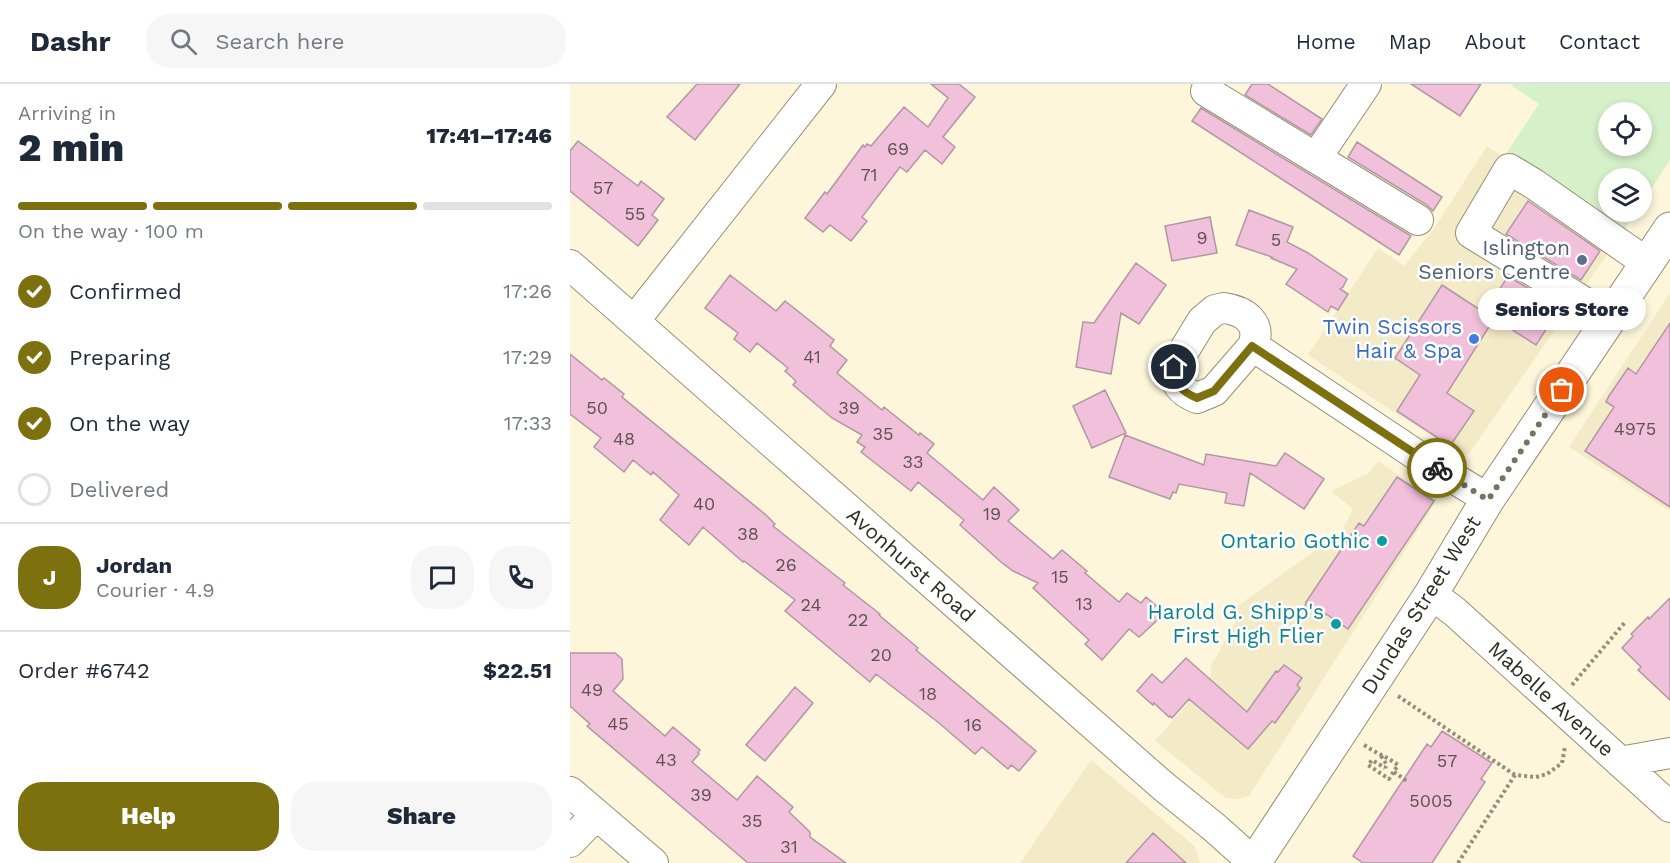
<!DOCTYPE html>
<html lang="en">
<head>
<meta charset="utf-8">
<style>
  body { margin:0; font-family:"Work Sans",sans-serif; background:#f6f6f7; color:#1f2937; height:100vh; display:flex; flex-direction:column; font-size:22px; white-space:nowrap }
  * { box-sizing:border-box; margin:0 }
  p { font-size:20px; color:#747a83 }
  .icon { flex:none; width:33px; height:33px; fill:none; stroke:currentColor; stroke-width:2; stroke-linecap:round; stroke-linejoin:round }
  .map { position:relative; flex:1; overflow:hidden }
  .details { display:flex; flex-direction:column; background:#fff; width:570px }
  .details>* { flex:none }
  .controls { position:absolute; left:1028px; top:18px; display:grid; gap:12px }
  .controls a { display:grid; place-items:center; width:54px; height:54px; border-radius:50%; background:#fff; box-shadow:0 3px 9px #0003; font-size:30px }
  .pin { position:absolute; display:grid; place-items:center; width:51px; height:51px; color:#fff; margin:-26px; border:3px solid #fff; border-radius:50%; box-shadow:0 2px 6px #0007 }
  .courier { position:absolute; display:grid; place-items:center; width:60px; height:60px; margin:-30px; border:4px solid #7c700f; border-radius:50%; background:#fff; color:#222; box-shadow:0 2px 8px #0007 }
  .bubble { position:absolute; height:42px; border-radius:21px; background:#fff; box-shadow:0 3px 9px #0003; font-size:20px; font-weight:800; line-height:42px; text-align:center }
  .overview em { font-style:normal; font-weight:800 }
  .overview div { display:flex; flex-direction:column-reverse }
  .overview { display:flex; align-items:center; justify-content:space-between; height:102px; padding:0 18px }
  h1 { font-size:39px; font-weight:800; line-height:45px }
  .bar { display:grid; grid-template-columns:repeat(4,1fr); gap:9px 6px; align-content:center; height:72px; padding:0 18px }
  .bar i { height:8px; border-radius:4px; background:#e0e1e3 }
  .bar .active { background:#7c700f }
  .bar p { grid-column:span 4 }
  .line { display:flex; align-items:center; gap:15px; padding:0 18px; border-top:2px solid #e0e1e3 }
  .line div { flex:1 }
  .round { display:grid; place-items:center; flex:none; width:63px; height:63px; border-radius:24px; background:#f6f6f7 }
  ol { padding:0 18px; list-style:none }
  li { display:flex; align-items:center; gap:18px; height:66px }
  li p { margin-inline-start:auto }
  li .icon { padding:6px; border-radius:50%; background:#7c700f; color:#fff; stroke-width:4 }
  li:last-child { color:#747a83 }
  li i { width:33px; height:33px; border:3px solid #e0e1e3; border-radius:50% }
  .cta { display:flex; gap:12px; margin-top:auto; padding:12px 18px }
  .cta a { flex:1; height:69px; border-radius:24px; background:#7c700f; color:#fff; font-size:24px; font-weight:800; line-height:69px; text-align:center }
  .cta a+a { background:#f6f6f7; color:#1f2937 }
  header { display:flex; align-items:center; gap:36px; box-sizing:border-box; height:84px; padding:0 30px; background:#fff; border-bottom:2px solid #e0e1e3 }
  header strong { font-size:28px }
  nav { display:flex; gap:33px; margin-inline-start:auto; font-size:21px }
  .search { width:420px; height:54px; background:#f6f6f7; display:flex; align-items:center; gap:15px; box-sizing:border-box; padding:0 21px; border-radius:24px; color:#747a83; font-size:22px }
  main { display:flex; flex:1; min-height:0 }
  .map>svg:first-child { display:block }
  .built { fill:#f3eac7 }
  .green { fill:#d6f0ca; fill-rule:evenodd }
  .building { fill:#f1c0da; stroke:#b197a4; stroke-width:1.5 }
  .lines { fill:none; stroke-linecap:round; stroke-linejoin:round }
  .minor-casing { stroke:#958f76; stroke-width:32 }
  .major-casing { stroke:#958f76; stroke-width:35 }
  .path { stroke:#938f7c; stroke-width:4; stroke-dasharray:3 3; stroke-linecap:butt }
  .minor { stroke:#fff; stroke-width:30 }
  .major { stroke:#fff; stroke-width:33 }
  .done { stroke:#777363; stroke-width:6; stroke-dasharray:0 10.8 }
  .route { stroke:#7c700f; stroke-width:8 }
  .service-dot { fill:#5c6f8a; stroke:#fff; stroke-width:2 }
  .shop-dot { fill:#3f7fe0; stroke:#fff; stroke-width:2 }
  .culture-dot { fill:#0f9aa8; stroke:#fff; stroke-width:2 }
  .labels { text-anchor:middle; stroke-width:5; stroke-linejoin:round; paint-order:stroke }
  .number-label { font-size:18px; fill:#605250 }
  .service-label { font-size:21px; fill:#4e5e75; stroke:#fff; text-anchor:end }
  .shop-label { font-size:21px; fill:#366cbe; stroke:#fff; text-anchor:end }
  .culture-label { font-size:21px; fill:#0d838f; stroke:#fff; text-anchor:end }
  .street-label { font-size:21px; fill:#2f2d22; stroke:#fff }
</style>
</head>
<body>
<header>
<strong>Dashr</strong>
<div class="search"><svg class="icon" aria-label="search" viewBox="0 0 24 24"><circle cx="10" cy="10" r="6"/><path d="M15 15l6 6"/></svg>Search here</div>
<nav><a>Home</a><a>Map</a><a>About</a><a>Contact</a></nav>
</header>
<main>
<section class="details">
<div class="overview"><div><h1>2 min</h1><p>Arriving in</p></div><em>17:41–17:46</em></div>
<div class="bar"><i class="active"></i><i class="active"></i><i class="active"></i><i></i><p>On the way · 100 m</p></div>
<ol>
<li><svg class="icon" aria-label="check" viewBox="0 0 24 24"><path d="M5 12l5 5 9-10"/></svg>Confirmed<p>17:26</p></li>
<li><svg class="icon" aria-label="check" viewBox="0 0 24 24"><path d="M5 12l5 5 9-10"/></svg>Preparing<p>17:29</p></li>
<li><svg class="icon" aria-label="check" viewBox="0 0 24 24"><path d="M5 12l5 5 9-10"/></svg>On the way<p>17:33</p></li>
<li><i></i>Delivered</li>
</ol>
<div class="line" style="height:108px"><b class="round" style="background:#7c700f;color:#fff">J</b><div><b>Jordan</b><p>Courier · 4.9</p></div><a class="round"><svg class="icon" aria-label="chat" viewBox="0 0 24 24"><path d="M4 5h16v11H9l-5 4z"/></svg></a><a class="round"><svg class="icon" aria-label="phone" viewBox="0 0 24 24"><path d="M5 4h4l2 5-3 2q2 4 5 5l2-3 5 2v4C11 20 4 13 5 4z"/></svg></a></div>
<div class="line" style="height:78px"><div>Order #6742</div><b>$22.51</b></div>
<div class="cta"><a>Help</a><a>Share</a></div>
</section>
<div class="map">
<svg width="1100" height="779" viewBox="0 0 1100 779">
  <rect width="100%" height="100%" fill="#fdf6db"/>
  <!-- built -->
  <path class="built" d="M 917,62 L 1052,149 L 898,371 L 890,369 L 822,327 L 738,271 L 808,164 L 834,182 L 865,143 Z
    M 1100,209 L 1100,427 L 999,363 Z
    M 808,377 L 867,416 L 679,712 L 668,715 L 656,714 L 585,657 L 641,592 L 641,582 L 667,535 L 661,527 L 772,447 L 783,425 L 761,407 L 799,389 Z
    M 521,676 L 621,759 L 625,763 L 630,779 L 450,779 Z"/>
  <!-- green -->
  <path class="green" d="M 943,0 L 1100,0 L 1100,76 L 1071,120 L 1071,94 L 1038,94 L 1038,128 L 1066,128 L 1052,149 L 934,73 L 969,20 L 942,2 ZM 1038,28 L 1071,28 L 1071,62 L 1038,62 Z"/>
  <!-- building -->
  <path class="building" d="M 127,0 L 170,0 L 125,56 L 97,33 Z
    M 361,0 L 389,0 L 405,13 L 373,53 L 385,63 L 372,80 L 355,66 L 337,88 L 330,83 L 292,133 L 297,137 L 281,157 L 260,141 L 253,148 L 235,134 L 255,108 L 257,110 L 293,61 L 295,63 L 297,60 L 301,62 L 334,23 L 358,43 L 378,14 Z
    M 682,0 L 698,0 L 752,35 L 741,51 L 675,11 Z
    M 841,0 L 911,0 L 890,32 Z
    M 631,24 L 841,152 L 829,171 L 622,37 Z
    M 8,57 L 68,102 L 71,97 L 94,115 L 82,131 L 88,136 L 68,162 L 0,107 L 0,67 Z
    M 787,58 L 872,113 L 863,127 L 857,121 L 778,73 Z
    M 958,117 L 1030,167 L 1011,196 L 936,150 Z
    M 679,126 L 723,143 L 717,158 L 738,169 L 777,195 L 773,203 L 770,205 L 778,210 L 768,226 L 761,222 L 758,228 L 716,200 L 727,185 L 701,174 L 702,173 L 666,161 Z
    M 640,133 L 647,169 L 602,177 L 595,142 Z
    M 566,179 L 596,201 L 569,240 L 551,229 L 541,290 L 506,283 L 513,238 L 524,239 Z
    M 160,191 L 206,227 L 215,217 L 264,256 L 260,262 L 277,276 L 267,289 L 312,326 L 314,323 L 349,351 L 350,349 L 364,360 L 357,369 L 413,416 L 424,403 L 449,426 L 438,437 L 483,475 L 492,466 L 517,487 L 515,489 L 549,518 L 557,509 L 571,519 L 576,513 L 595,529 L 569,553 L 559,545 L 532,576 L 515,560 L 519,556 L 463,504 L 468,499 L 443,487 L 431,478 L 390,441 L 394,436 L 348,398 L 341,407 L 291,368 L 295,363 L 287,358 L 292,351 L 262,334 L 223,301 L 226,297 L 215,287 L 218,284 L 187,259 L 180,268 L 164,255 L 168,249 L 135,224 Z
    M 938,192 L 990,224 L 966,261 L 911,226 L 924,206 L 928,208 Z
    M 872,201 L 924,235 L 877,309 L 904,327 L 880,362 L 827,327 L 850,291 L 825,274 Z
    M 1100,239 L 1100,423 L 1015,367 L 1044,323 L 1036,318 L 1039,312 L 1058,284 L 1066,290 Z
    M 0,270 L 32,296 L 34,294 L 54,310 L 52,313 L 196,431 L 205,440 L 203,442 L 275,499 L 273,501 L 310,530 L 309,531 L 348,564 L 346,566 L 466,667 L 449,687 L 441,681 L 438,685 L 412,663 L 405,670 L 369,639 L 306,590 L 300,598 L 215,527 L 225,516 L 174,477 L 173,478 L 133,443 L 119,461 L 90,436 L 109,411 L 83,388 L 81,391 L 63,376 L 54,388 L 24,363 L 31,354 L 0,330 Z
    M 535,306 L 556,349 L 522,364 L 503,322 Z
    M 555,351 L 634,381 L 636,370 L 706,382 L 715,369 L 754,395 L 734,425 L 680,389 L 674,422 L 655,419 L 657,409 L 609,400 L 606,409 L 603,408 L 600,415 L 539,393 Z
    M 827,393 L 864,417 L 778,545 L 756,530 L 753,534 L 735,522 L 736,518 L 789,439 L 794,442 Z
    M 1100,514 L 1100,616 L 1068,586 L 1071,583 L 1052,564 L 1063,552 L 1061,550 L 1078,533 L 1079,535 Z
    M 0,569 L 45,569 L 52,575 L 53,595 L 43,607 L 95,652 L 103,643 L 130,666 L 128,669 L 129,670 L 122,678 L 167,716 L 187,692 L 223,723 L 219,728 L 240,748 L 240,753 L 276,779 L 178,779 L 17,642 L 20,640 L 0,622 Z
    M 616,574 L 677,628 L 706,587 L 708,588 L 714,581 L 732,594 L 727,601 L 730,604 L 705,639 L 702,637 L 678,665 L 619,615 L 602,634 L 600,632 L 599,633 L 584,619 L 583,621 L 567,607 L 582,590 L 592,599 Z
    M 225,603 L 243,619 L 195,677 L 176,661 Z
    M 872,647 L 922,679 L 911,695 L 915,698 L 862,779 L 793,779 L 783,772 L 857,660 L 861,663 Z
    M 583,749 L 616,779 L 556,779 Z"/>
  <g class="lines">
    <defs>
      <path id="minor" d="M 636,7 L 848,136
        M 746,74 L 796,0
        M 0,181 L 593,702 L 645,744 L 684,779
        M 654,224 C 675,227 692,239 683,262 L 644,307 L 627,314 C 612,308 604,300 604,283 L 632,237 L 645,226 Z
        M 1040,234 L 901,149 L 939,85 L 964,100 L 1077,179
        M 64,237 L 251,0
        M 683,262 L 857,378 L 918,415
        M 861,510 L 885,528 L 1100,723
        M 1050,678 L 1100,669
        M 0,708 L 83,779
        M 0,758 L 26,731"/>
      <path id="major" d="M 684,779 L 861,510 L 918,415 L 1100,145"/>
    </defs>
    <!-- minor casing -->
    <use href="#minor" class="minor-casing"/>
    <!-- major casing -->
    <use href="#major" class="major-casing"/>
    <!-- path -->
    <path class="path" d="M 1002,601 L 1056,537
      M 828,612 L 945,691
      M 794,661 C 806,669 817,673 828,681 L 819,695 L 798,681 L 802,676 L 815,684
      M 811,672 L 817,681 L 815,684
      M 824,688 L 838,698
      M 888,779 L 945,691 L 966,693 L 977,690 L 992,679 L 995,663"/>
    <!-- minor -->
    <use href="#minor" class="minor"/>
    <!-- major -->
    <use href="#major" class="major"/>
  </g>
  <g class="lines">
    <!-- done -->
    <path class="done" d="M 867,384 L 918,416 L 992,306"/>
    <!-- route -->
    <path class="route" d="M 604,283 C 604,300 612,308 627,314 L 644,307 L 682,262 L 867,384"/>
  </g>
  <!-- markers -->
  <circle class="service-dot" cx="1012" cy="176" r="6"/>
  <circle class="shop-dot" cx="904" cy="255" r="6"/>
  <g class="culture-dot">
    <circle cx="812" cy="457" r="6"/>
    <circle cx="766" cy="540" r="6"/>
  </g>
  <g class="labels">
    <!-- number labels -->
    <g class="number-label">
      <text x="328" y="71">69</text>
      <text x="299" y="97">71</text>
      <text x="33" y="110">57</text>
      <text x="65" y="136">55</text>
      <text x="632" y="160">9</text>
      <text x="706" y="162">5</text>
      <text x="242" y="279">41</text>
      <text x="27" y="330">50</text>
      <text x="279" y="330">39</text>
      <text x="1065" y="351">4975</text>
      <text x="313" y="356">35</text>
      <text x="54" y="361">48</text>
      <text x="343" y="384">33</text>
      <text x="134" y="426">40</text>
      <text x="422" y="436">19</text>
      <text x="178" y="456">38</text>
      <text x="216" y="487">26</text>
      <text x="490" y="499">15</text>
      <text x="514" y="526">13</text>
      <text x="241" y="527">24</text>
      <text x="288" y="542">22</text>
      <text x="311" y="577">20</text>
      <text x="22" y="612">49</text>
      <text x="358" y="616">18</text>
      <text x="48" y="646">45</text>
      <text x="403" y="647">16</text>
      <text x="96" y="682">43</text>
      <text x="877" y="683">57</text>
      <text x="131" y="717">39</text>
      <text x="861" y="723">5005</text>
      <text x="182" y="743">35</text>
      <text x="219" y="769">31</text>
    </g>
    <!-- service labels -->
    <g class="service-label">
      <text x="1000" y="171">Islington<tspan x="1000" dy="24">Seniors Centre</tspan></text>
    </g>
    <!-- shop labels -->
    <g class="shop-label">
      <text x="892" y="250">Twin Scissors<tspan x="892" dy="24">Hair &amp; Spa</tspan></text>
    </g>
    <!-- culture labels -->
    <g class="culture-label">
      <text x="800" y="464">Ontario Gothic</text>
      <text x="754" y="535">Harold G. Shipp's<tspan x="754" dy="24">First High Flier</tspan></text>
    </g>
    <!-- street labels -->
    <g class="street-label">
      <text transform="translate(341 481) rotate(41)" y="7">Avonhurst Road</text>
      <text transform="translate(851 521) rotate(-58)" y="7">Dundas Street West</text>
      <text transform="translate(981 615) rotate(42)" y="7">Mabelle Avenue</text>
    </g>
  </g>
</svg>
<div class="controls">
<a><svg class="icon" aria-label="locate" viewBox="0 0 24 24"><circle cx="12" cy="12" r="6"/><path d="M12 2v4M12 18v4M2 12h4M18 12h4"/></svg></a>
<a><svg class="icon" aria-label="layers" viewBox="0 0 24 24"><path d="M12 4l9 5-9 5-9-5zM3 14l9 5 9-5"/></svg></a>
</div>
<div class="pin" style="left:992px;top:306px;background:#ea580c"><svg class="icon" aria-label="bag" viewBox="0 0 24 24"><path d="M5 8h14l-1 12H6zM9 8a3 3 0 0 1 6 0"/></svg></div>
<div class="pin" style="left:604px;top:283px;background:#1f2937"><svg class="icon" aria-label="home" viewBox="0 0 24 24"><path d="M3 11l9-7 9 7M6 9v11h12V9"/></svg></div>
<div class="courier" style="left:867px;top:384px"><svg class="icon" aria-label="bike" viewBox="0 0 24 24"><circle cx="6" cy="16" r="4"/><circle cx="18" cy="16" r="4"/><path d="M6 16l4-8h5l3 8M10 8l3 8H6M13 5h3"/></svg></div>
<div class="bubble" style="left:908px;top:204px;width:168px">Seniors Store</div>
</div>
</main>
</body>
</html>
